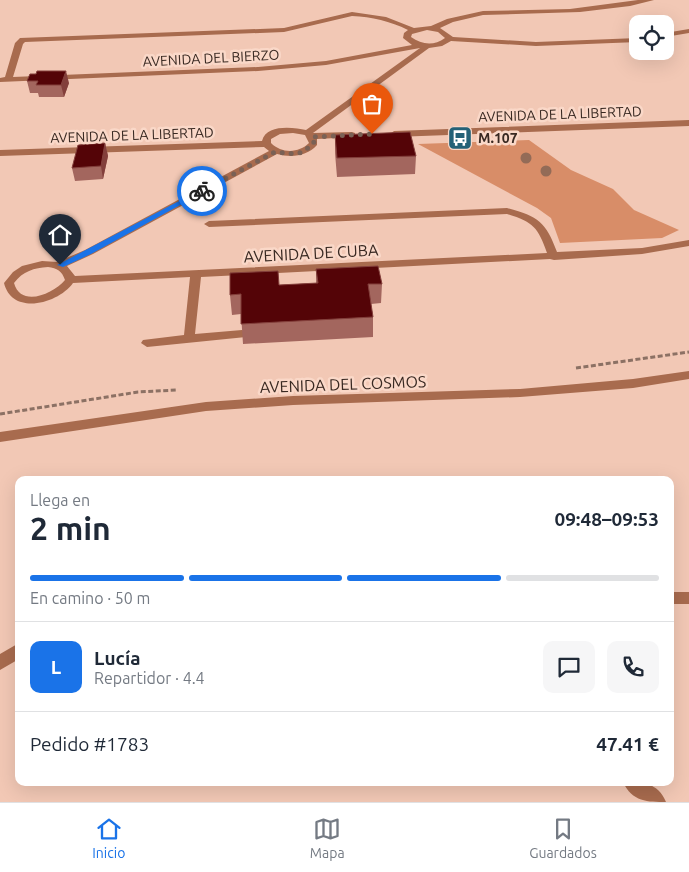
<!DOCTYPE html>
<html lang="es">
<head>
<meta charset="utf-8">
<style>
  body { margin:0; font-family:Ubuntu,sans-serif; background:#f6f6f7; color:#1f2937; height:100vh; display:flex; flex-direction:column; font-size:19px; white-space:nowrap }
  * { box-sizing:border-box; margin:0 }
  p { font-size:16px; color:#747a83 }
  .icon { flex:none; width:28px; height:28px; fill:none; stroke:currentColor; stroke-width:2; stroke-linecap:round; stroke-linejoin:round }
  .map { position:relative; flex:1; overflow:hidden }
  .panel { position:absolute; left:15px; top:476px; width:659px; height:310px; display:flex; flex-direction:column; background:#fff; border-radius:10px; box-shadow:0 5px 20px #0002 }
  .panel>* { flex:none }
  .buttons { position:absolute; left:629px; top:15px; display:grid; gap:10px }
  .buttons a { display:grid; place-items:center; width:45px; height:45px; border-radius:10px; background:#fff; box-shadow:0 5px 20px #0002; font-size:25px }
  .pin { position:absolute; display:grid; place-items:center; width:42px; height:42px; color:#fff; margin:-51px -21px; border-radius:50% 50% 50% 0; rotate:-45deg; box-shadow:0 0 5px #0007 }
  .pin .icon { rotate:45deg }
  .courier { position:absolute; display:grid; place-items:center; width:50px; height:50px; margin:-25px; border:4px solid #1a73e8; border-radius:50%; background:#fff; color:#222; box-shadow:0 1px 6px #0007 }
  .summary em { font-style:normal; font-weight:600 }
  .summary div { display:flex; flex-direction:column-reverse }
  .summary { display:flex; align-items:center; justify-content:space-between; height:85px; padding:0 15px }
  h1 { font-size:32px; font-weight:600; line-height:38px }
  .bar { display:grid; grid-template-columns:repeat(4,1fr); gap:8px 5px; align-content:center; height:60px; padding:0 15px }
  .bar i { height:6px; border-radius:4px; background:#e0e1e3 }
  .bar .current { background:#1a73e8 }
  .bar p { grid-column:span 4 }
  .line { display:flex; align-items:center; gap:12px; padding:0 15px; border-top:1px solid #e0e1e3 }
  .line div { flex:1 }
  .round { display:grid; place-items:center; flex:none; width:52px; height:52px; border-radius:10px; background:#f6f6f7 }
  .tab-bar { display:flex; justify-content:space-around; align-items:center; height:70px; border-top:1px solid #e0e1e3; background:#fff; font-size:14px; color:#747a83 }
  .tab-bar a { display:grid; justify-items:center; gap:2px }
  .tab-bar .current { color:#1a73e8 }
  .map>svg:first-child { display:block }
  .green { fill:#d88d68 }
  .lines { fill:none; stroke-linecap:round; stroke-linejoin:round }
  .path { stroke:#8c7164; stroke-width:3; stroke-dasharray:5 2.5; stroke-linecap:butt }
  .minor { fill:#a86b4e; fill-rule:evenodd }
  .tree { fill:#936b57 }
  .wall { fill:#a3665e }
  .shaded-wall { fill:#833f3b }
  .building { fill:#540407; stroke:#833f3b }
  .route { fill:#1a73e8 }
  .done { stroke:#7a6155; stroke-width:5; stroke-dasharray:0 9 }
  .labels { text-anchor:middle; stroke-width:5; stroke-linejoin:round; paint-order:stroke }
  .far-street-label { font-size:14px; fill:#392922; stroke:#fad8c8 }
  .far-poi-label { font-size:14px; font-weight:bold; fill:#392922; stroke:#fad8c8; text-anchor:start }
  .street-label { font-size:16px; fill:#392922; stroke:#fad8c8 }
</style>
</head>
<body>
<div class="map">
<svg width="689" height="802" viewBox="0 0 689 802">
  <rect width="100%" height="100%" fill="#f2c8b5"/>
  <!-- green -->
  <path class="green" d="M 529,140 L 571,170 L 613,189 L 634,210 L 679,230 L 662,238 L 560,243 L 551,218 L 537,208 L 418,144 Z"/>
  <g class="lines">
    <!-- path -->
    <path class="path" d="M 576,368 L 689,352
      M 0,414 L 138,392 L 178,390"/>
    <!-- minor -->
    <path class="minor" d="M 638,0 L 654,0 L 630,6 L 580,12 L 483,15 L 453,22 L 440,28 L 453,37 L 536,42 L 638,38 L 638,42 L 536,46 L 451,41 L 442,46 L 429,48 L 313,133 L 352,132 L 355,133 L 355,137 L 317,139 L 317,145 C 307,156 292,158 277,154 L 93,254 L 67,266 L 75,276 L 547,253 C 538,227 533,222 507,214 L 209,227 L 204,224 L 209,221 L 507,208 C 538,216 546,222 557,252 L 642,248 L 689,240 L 689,246 L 642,254 L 554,260 L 550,259 L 201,277 L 195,334 L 242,330 L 248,334 L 246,337 L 147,347 L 141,343 L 143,340 L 184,335 L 190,277 L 73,283 C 58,304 12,316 4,283 L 13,272 L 22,266 L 42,261 L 57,262 L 85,250 L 269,151 L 264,147 L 0,156 L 0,150 L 262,141 C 266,124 293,127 306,130 L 420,48 L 326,65 L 258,71 L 0,82 L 0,78 L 5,77 L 15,43 L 20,38 L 284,28 L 352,12 L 386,17 L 414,28 L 431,26 L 447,19 L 483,11 L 570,9 ZM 352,16 C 372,17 390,21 408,30 L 404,33 L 403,38 L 412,45 L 326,61 L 258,67 L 13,77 L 23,44 L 25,42 L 284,32 ZM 427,30 L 438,32 L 445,38 C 434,46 422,45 411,37 L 412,34 ZM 293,133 L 305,135 L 309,143 C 299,153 282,154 271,143 L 271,139 L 280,134 ZM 48,267 C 57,268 62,271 65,280 C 53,294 21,308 14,283 C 23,271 34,268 48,267 Z
      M 689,29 L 689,33 L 665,37 L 665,33 Z
      M 689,120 L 689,126 L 394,137 L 390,134 L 394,131 Z
      M 689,371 L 689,379 L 633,388 L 520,397 L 293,405 L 206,411 L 0,442 L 0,432 L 206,402 L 293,396 L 520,389 L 633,379 Z
      M 670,592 L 689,592 L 689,604 L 670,604 Z
      M 19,643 L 19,659 L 0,670 L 0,654 Z
      M 623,782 C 642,782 658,782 666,802 C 648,802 632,802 623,782 Z"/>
  </g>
  <!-- trees -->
  <g class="tree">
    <circle cx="526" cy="158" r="5.5"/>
    <circle cx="546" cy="171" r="5.5"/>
  </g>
  <!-- wall -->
  <path class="wall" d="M 30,74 L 69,83 L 64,97 L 39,97 L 38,93 L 30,93 L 27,81 Z
    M 335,135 L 416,156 L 415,174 L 337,177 L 335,153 Z
    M 105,143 L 108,156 L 103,179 L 75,181 L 72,168 Z
    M 316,269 L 382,284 L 381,303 L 371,304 L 373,317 L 373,337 L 243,344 L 241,314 L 232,315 L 230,295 L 279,285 L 316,283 Z"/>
  <!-- shaded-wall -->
  <path class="shaded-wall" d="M 66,71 L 69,83 L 64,97 L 61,85 Z
    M 105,143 L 108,156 L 103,179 L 101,166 Z"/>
  <!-- building -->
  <path class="building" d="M 37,71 L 66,71 L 61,85 L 36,85 L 38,81 L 27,81 L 30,74 L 36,74 Z
    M 410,132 L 416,156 L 337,158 L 335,135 Z
    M 105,143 L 101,166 L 72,168 L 78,145 Z
    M 378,266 L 382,284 L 368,284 L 373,317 L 241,324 L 241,294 L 230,295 L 230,273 L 278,271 L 279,285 L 318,283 L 316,269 Z"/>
  <!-- route -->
  <path class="route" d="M 202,189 L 205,191 L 204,192 L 91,254 L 63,267 L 57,265 Z"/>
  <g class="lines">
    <!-- done -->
    <path class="done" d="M 202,191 L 275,152 L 295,154 L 303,152 L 314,143 L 312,137 L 372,134"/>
  </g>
  <!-- icons -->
  <defs>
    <symbol id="bus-square" viewBox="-11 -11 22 22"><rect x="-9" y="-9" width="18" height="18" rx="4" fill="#236177" stroke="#fad8c8"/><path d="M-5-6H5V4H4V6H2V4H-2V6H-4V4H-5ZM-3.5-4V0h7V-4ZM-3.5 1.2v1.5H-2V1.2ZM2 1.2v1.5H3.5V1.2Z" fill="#fff"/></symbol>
  </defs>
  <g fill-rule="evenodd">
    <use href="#bus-square" x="446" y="124" width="28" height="28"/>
  </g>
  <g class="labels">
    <!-- far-street labels -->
    <g class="far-street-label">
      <text transform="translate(211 58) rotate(-3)" y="5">AVENIDA DEL BIERZO</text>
      <text transform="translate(560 114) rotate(-2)" y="5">AVENIDA DE LA LIBERTAD</text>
      <text transform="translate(132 135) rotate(-2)" y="5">AVENIDA DE LA LIBERTAD</text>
    </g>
    <!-- far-poi labels -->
    <g class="far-poi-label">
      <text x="478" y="143">M.107</text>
    </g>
    <!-- street labels -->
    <g class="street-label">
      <text transform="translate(311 253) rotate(-3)" y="6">AVENIDA DE CUBA</text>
      <text transform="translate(343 384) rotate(-2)" y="6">AVENIDA DEL COSMOS</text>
    </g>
  </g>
</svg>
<div class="buttons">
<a><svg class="icon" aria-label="locate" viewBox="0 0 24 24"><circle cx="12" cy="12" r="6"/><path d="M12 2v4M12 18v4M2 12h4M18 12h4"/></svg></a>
</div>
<div class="pin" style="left:372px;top:134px;background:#ea580c"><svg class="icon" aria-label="bag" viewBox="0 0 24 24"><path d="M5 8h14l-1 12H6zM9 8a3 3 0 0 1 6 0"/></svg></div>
<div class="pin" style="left:60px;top:265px;background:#1f2937"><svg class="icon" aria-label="home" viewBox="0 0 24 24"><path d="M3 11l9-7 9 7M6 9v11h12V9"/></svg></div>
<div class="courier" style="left:202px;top:191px"><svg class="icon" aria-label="bike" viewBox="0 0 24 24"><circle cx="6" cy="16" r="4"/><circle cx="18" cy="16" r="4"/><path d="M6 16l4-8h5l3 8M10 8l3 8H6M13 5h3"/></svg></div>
<section class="panel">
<div class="summary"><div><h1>2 min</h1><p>Llega en</p></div><em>09:48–09:53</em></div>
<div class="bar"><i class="current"></i><i class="current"></i><i class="current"></i><i></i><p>En camino · 50 m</p></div>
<div class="line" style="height:90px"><b class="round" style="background:#1a73e8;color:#fff">L</b><div><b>Lucía</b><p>Repartidor · 4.4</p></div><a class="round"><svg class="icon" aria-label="chat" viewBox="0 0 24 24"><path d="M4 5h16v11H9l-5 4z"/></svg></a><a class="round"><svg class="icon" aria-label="phone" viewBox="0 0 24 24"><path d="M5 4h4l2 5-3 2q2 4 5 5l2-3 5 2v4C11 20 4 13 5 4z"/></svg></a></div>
<div class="line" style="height:65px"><div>Pedido #1783</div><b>47.41 €</b></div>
</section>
</div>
<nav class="tab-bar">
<a class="current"><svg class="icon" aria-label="home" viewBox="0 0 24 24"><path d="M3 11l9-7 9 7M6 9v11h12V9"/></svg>Inicio</a>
<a><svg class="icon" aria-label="map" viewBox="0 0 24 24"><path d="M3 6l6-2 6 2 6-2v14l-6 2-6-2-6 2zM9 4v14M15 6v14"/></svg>Mapa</a>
<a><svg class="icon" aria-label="saved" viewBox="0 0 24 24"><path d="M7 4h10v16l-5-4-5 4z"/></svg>Guardados</a>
</nav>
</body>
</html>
